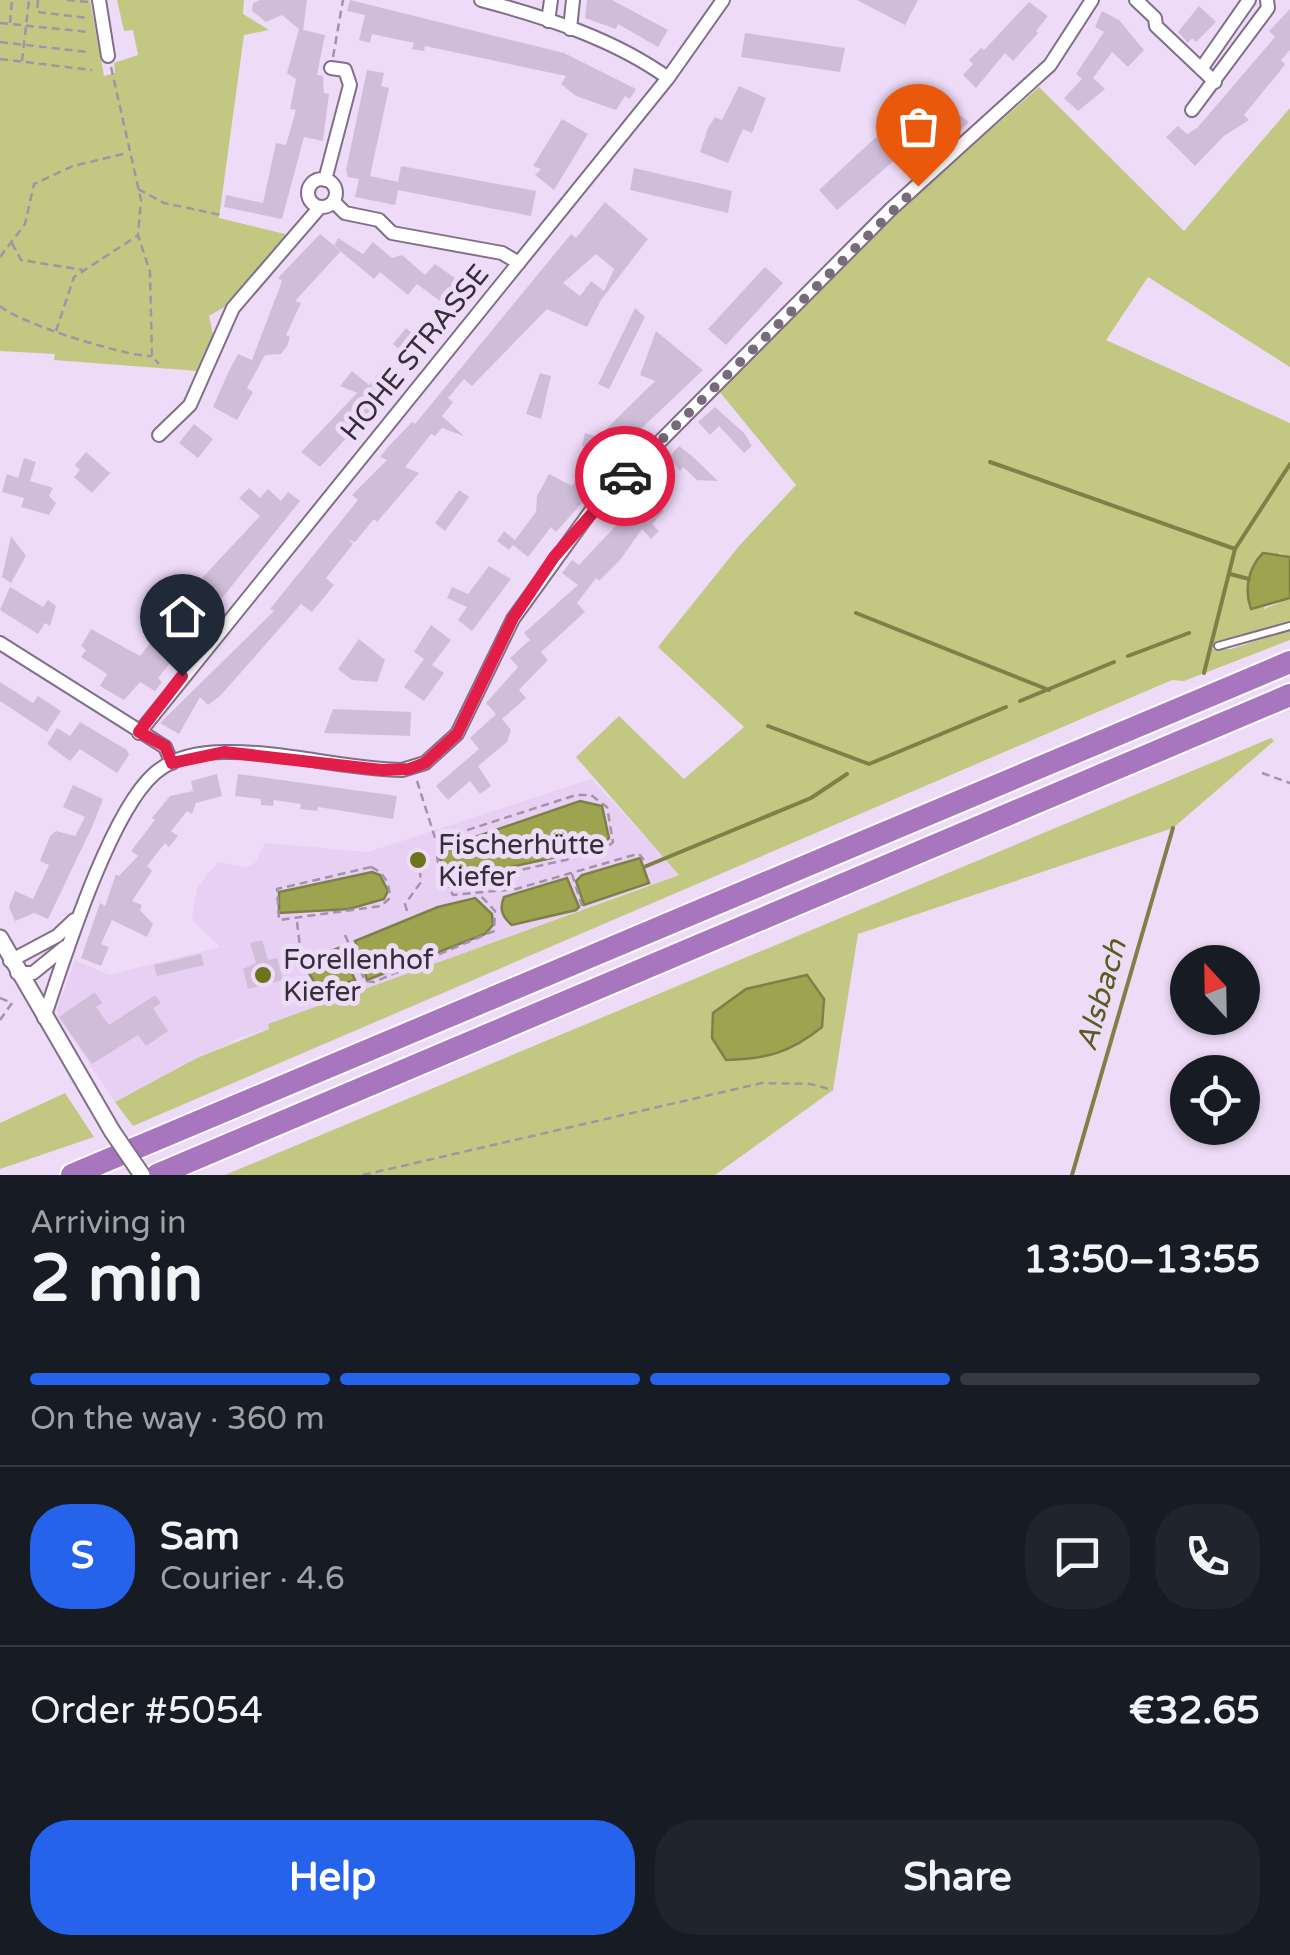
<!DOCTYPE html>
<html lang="en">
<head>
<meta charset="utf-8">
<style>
  body { margin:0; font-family:"Varela Round",sans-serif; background:#20242c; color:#f1f3f6; height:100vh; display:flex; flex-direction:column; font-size:38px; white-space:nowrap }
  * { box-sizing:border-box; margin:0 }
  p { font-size:32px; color:#9ea1a6 }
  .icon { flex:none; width:55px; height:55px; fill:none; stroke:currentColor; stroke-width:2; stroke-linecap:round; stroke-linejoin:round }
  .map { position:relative; height:1175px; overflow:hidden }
  .side { display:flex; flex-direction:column; background:#171b24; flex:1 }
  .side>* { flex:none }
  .needle { width:65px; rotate:338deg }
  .controls { position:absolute; left:1170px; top:945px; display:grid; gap:20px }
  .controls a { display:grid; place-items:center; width:90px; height:90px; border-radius:50%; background:#171b24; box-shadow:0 2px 8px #0004; font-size:50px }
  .pin { position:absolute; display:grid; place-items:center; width:85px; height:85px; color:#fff; margin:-102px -42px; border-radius:50% 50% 50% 0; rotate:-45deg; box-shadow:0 0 10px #0007 }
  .pin .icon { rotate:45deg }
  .courier { position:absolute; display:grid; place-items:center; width:100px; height:100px; margin:-50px; border:8px solid #e11d48; border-radius:50%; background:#fff; color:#222; box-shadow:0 2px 12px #0007 }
  .headline em { font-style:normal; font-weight:800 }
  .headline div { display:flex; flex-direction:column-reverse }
  .headline { display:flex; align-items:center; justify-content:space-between; height:170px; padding:0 30px }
  h1 { font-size:65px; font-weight:800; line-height:75px }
  .bar { display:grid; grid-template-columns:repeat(4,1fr); gap:15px 10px; align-content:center; height:120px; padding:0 30px }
  .bar i { height:12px; border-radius:8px; background:#363941 }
  .bar .on { background:#2563eb }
  .bar p { grid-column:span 4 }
  .line { display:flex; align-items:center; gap:25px; padding:0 30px; border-top:2px solid #363941 }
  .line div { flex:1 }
  .round { display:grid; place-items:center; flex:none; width:105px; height:105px; border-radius:40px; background:#20242c }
  .cta { display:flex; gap:20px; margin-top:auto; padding:20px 30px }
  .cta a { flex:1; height:115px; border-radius:40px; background:#2563eb; color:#fff; font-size:40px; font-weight:800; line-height:115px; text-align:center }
  .cta a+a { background:#20242c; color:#f1f3f6 }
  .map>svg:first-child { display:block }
  .built { fill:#e7d0f3 }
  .green { fill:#c2c882 }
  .water { fill:#9da34e; stroke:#7e8047; stroke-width:2.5 }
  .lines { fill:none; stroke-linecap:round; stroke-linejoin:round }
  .stream { stroke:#7e8047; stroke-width:4 }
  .building { fill:#d0bed9; fill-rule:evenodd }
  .service-casing { stroke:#806f88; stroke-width:10 }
  .minor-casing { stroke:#806f88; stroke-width:16 }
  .tertiary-casing { stroke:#806f88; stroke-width:19 }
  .motorway-casing { stroke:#fff; stroke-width:26 }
  .path { stroke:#a293a8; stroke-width:2.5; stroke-dasharray:8 5; stroke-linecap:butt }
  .service { stroke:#fff; stroke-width:6 }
  .minor { stroke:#fff; stroke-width:12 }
  .tertiary { stroke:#fff; stroke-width:15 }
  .motorway { stroke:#a875bf; stroke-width:22 }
  .tertiary-bridge-casing { stroke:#806f88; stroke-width:19; stroke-linecap:butt }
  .tertiary-bridge { stroke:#fff; stroke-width:15 }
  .done { stroke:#766a7b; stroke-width:10; stroke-dasharray:0 18 }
  .route { stroke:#e11d48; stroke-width:12 }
  .poi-dot { fill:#6d731a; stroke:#eedbf7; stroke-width:4 }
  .labels { text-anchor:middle; stroke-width:10; stroke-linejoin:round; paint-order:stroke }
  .street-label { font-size:28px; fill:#352d38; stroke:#eedbf7 }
  .poi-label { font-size:28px; fill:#352d38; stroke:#eedbf7; text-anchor:start }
  .water-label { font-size:30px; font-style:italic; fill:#585c1e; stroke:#eedbf7 }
</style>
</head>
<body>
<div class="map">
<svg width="1290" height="1175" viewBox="0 0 1290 1175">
  <rect width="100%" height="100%" fill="#eedbf7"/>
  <!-- built -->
  <path class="built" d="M 591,779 L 680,874 L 268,1024 L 270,1028 L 241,1037 L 115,1102 L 58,1017 L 57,1009 L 75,960 L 109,975 L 220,947 L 192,920 L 197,888 L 218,862 L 246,867 L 255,863 L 265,843 L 368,852 Z"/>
  <!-- green -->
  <path class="green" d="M 0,0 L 90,0 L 104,76 L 115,73 L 114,63 L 138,55 L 133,30 L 124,31 L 117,0 L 244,0 L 243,14 L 269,30 L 244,35 L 219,218 L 289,235 L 233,302 L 209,316 L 214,339 L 198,371 L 54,360 L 55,354 L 0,351 Z
    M 1039,87 L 1184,231 L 1290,108 L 1290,367 L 1148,277 L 1106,340 L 1290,423 L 1290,557 L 1279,553 L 1264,609 L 1290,598 L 1290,623 L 1253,636 L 1211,643 L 1209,649 L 1231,649 L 1290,630 L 1290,640 L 1184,681 L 1172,680 L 133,1126 L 115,1102 L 197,1058 L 269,1029 L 268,1024 L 679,875 L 576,757 L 619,716 L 684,779 L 744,727 L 658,647 L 739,546 L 796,485 L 719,391 L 895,214 Z
    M 1271,738 L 1274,741 L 1173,828 L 858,934 L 833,1090 L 715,1175 L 225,1175 Z
    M 65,1093 L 94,1137 L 0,1169 L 0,1123 Z"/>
  <!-- water -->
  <path class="water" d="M 1263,553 L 1290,557 L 1290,598 L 1251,609 C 1244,590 1248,568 1263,553 Z
    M 580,801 L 602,806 L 609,838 L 598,848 L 450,880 L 440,859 L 446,847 Z
    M 640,858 L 649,883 L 584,905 L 576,881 L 582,875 Z
    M 372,872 L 380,875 L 388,891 L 384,899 L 349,909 L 279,913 L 279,892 Z
    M 567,878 L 579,907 L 576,910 L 512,925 C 502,917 499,909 504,897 Z
    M 475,898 L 492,914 L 493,925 L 485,934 L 367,980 L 355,941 L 438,907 Z
    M 341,947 L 355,980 L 321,992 L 306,969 L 312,958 Z
    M 807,975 L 824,999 L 822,1027 C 790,1053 766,1059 726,1060 L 712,1038 L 713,1013 L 746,989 Z"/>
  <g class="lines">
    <!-- stream -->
    <path class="stream" d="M 990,462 L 1235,549
      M 1230,574 L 1249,579
      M 856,613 L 1049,690
      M 1128,656 L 1189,633
      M 1204,673 L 1235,549 L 1290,464
      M 1020,701 L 1114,662
      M 768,726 L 869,764 L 1006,707
      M 644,867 L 811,798 L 847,774
      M 1072,1175 L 1173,828"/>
  </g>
  <!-- building -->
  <path class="building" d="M 260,0 L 307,0 L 303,30 L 325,35 L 317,75 L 323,76 L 324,93 L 329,94 L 323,141 L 304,137 L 282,219 L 224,207 L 226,195 L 263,203 L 276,143 L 286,145 L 296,110 L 290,109 L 296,79 L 287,73 L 299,29 L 282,15 L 266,22 L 252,11 L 253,3 Z
    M 350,0 L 564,53 L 636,89 L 630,99 L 625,96 L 616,110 L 576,96 L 561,84 L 566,76 L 425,46 L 424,51 L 412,49 L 414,43 L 372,34 L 370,43 L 359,40 L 365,15 L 347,11 Z
    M 587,0 L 612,0 L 668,30 L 658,47 L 618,24 L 616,29 L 585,18 Z
    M 857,0 L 918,0 L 905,25 Z
    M 1029,2 L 1048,16 L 1036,31 L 1038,33 L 1013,61 L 1005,53 L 976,88 L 963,75 L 973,64 L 969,60 L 981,48 L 984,50 Z
    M 1199,6 L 1216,22 L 1196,42 L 1192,38 L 1188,43 L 1178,32 Z
    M 1290,9 L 1290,50 L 1281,60 L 1285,64 L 1280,71 L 1244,115 L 1249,120 L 1224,136 L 1195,166 L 1166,137 L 1178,126 L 1187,134 L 1197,128 L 1275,37 L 1269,31 Z
    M 1102,11 L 1119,20 L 1144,50 L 1128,67 L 1112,52 L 1093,78 L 1105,89 L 1078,111 L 1064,98 L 1082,79 L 1076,74 L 1104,32 L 1095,27 Z
    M 745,33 L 845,48 L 840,72 L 741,57 Z
    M 367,70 L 384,73 L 381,86 L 389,88 L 370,176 L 398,182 L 401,166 L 536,191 L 531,216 L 398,190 L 395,205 L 355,197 L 359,179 L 348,177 L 346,170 Z
    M 739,86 L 766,98 L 752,133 L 743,129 L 728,163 L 700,152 L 708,128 L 715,117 L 722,120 Z
    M 942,101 L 969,122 L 941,150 L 934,143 L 949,128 L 932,111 Z
    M 562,119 L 588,134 L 554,190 L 535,175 L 541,169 L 533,166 Z
    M 876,137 L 897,158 L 837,210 L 819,190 Z
    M 634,168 L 732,191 L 728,213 L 630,190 Z
    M 605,202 L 648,239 L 601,300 L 587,327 L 547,309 L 472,386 L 464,379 L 448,398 L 453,402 L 442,416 L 464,436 L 442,428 L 435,436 L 431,434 L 405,467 L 419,473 L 377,522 L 374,519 L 355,542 L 349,540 L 353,544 L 326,578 L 334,585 L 312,612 L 301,604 L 221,695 L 208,705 L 200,697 L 179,734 L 160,723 L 274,611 L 270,609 L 358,500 L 352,495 L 387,460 L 380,457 L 388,447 L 412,422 L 415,424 L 571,234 L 576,238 ZM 596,254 L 614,269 L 604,291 L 591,281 L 580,296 L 563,283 Z
    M 320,234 L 341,251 L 295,301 L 301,303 L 286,335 L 290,337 L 287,346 L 281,354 L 265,355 L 247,388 L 253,392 L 237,420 L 213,407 L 228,373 L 238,354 L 252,360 L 282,281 L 278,278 Z
    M 338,238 L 363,254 L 373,242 L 392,258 L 402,255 L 425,275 L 435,264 L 469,288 L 444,304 L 417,284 L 408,295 L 380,272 L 374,279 L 334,246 Z
    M 765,267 L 783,283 L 726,345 L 708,329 Z
    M 635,308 L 645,317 L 609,389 L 598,384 Z
    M 406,328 L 426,345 L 413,361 L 393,344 Z
    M 656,331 L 703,370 L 628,441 L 619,432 L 602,448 L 612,458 L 581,489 L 588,496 L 556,532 L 551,527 L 528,557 L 513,545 L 509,550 L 497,541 L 504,531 L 515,540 L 536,512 L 537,496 L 549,474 L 572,486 L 585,471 L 579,464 L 593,450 L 582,446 L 585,433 L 598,437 L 655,381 L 640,375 Z
    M 383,367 L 399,380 L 320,467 L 301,452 L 357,393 L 340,386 L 352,371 L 369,385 Z
    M 540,373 L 551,376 L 541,419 L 526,414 Z
    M 715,407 L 745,434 L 752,446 L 744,453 L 719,426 L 710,435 L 698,422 Z
    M 194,424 L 213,439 L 198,458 L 179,443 Z
    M 679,446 L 692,456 L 718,481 L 697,480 L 683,467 L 680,471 L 669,457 Z
    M 86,452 L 110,473 L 92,493 L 74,477 L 80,470 L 75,465 Z
    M 24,458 L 36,462 L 30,481 L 53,488 L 49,496 L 56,503 L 49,515 L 21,507 L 24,498 L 2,492 L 7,474 L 18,478 Z
    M 249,488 L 260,498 L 268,489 L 281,501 L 288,492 L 300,501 L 158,678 L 162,682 L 155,691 L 140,682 L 124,700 L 100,686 L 107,674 L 81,657 L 86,650 L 81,646 L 91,629 L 140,656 L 188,593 L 260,516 L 239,498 Z
    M 459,490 L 469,497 L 445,531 L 435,523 Z
    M 648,497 L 664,511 L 652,524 L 659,531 L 651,539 L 642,529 L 620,560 L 599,581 L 596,578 L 577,603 L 585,612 L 541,652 L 548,660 L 519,690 L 526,698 L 502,719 L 511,730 L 507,742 L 478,766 L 491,786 L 480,794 L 470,781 L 448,800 L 436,786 L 479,749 L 470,738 L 496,714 L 486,703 L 518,667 L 510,658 L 530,640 L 524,633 L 578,585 L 562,573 L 572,560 L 579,565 L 623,518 L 627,521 L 632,516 L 628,512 Z
    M 11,536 L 26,556 L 11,583 L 2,577 Z
    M 489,566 L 511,579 L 472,631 L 458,620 L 467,607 L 447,598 L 452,587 L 468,594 Z
    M 10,587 L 43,607 L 48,600 L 56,606 L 50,626 L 45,623 L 38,634 L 0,610 Z
    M 431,625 L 451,640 L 432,665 L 444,673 L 424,701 L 404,687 L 424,659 L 414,652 Z
    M 359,639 L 385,660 L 377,682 L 352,680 L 338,669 Z
    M 0,682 L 33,703 L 38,696 L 61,711 L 47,732 L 0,701 Z
    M 333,709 L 411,712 L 410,736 L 324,733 Z
    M 80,722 L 127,750 L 129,755 L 117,773 L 80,749 L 70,761 L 47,744 L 57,728 L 70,736 Z
    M 217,774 L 222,796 L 196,803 L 192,814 L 187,811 L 171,831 L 178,836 L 169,847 L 165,843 L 147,866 L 152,871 L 132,901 L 142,905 L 140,910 L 153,924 L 147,937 L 112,920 L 101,944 L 109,947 L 101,966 L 81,958 L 100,903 L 105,906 L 116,874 L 119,876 L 138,856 L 131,851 L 155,820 L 152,818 L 170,796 L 193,791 L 191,781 Z
    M 238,774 L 397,796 L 393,819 L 318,807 L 317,811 L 300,809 L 301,804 L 274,800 L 273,806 L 261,805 L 261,799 L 235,796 Z
    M 73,785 L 103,799 L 92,827 L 48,919 L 34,913 L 15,921 L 9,907 L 15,891 L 33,899 L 49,865 L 40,861 L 50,836 L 56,831 L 75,836 L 85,817 L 63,807 Z
    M 262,940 L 268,960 L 277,958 L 283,980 L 248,989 L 243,969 L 256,963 L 250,943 Z
    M 201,954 L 204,965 L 157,976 L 154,965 Z
    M 95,992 L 102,1003 L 96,1007 L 109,1025 L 155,995 L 161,1003 L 153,1008 L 168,1031 L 146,1046 L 138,1035 L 92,1064 L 59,1017 Z"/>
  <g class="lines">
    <defs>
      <path id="service" d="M 1218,646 L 1290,626"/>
      <path id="minor" d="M 99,0 L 108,56
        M 481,0 C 545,17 614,39 668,78
        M 1136,0 L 1155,18 L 1156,26 L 1215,82
        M 548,21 L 551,0
        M 570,29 L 573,0
        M 1201,69 L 1249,0
        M 1192,110 L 1268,8 L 1267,0
        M308 193a14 14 0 1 1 28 0a14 14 0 1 1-28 0Z
        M 325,180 L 350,85 L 345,70 L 331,68
        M 334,202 L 345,213 L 379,220 L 392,233 L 502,253 L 519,263
        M 159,435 L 190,405 L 233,308 L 320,207
        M 0,643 L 165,747 L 172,763
        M 139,733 L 668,78 L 723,0
        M 10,961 L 57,936 L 74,920
        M 17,973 L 33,973 L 65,947
        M 44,1018 C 64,959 109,814 154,774 C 174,756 201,752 226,752 C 285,751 343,769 402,770 L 425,763 L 457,734 L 513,619 L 591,511 L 891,209 L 1050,65 L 1092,0"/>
      <path id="tertiary" d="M 0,938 L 112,1131"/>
      <path id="motorway" d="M 72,1175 L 1290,662
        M 157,1175 L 1290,695"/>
    </defs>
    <!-- service casing -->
    <use href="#service" class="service-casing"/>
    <!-- minor casing -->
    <use href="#minor" class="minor-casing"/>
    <!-- tertiary casing -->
    <use href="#tertiary" class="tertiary-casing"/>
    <!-- motorway casing -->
    <use href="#motorway" class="motorway-casing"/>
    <!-- path -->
    <path class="path" d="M 38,0 L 37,12 L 88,18
      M 67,0 L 88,2
      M 0,23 L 89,32
      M 10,23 L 12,0
      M 0,42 L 87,52
      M 333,57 L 343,0
      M 0,59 L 92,70
      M 22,61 L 29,0
      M 111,67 L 141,200 L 138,235 L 150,272 L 152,356 L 159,364
      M 138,189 L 164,203 L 221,215
      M 12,243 L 21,260 L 83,270
      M 0,257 L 25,224 L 34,184 L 73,166 L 127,153
      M 0,306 C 18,323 127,357 152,356
      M 56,331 L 74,277 L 137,236
      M 1262,773 L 1290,783
      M 417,781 L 437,844
      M 371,867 C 385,873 389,883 390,898 L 381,906 L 279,920 L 277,889 Z
      M 572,874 L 582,906
      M 446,882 L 470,881 L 602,852 L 613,842 L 607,807 L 591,795 L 576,795 L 455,834 L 438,845 C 434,864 444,879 453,895 L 516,889 L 630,856 L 639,854 L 644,860
      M 407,911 L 405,904 L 421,882 L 420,873
      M 297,922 L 300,947
      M 345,935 L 365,981 L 374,982 L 494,931 L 495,911 L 479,894
      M 0,998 L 12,1003 L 0,1020
      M 363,1175 L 762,1083 L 810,1084 L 833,1090"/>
    <!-- service -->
    <use href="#service" class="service"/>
    <!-- minor -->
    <use href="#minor" class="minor"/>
    <!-- tertiary -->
    <use href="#tertiary" class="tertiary"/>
    <!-- motorway -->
    <use href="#motorway" class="motorway"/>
    <defs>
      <path id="tertiary-bridge" d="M 112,1131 L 142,1175"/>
    </defs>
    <!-- tertiary-bridge casing -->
    <use href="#tertiary-bridge" class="tertiary-bridge-casing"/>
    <!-- tertiary-bridge -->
    <use href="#tertiary-bridge" class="tertiary-bridge"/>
  </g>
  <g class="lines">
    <!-- done -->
    <path class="done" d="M 625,476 L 918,186"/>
    <!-- route -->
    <path class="route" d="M 182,676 L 139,732 L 165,746 L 172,763 L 224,752 L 382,770 L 409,769 L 425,763 L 457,734 L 513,618 L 554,557 L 625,476"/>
  </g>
  <!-- markers -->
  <g class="poi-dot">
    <circle cx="418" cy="860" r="10"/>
    <circle cx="263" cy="975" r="10"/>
  </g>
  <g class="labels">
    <!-- street labels -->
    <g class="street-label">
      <text transform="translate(414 352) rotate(-51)" y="10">HOHE STRASSE</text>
    </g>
    <!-- poi labels -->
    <g class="poi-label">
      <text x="438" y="854">Fischerhütte<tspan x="438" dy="32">Kiefer</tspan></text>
      <text x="283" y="969">Forellenhof<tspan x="283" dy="32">Kiefer</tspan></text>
    </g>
    <!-- water labels -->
    <g class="water-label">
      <text transform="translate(1101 995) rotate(-74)" y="10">Alsbach</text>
    </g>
  </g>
</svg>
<div class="controls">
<a><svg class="needle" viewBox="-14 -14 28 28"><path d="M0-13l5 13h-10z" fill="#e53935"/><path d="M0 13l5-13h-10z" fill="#9ea1a6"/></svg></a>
<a><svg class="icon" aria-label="locate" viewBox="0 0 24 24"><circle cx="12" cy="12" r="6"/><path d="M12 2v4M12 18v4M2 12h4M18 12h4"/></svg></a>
</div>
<div class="pin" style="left:918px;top:186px;background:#ea580c"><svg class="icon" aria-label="bag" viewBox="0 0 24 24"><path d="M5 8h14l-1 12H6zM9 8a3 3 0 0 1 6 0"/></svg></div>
<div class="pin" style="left:182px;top:676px;background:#1f2937"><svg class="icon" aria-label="home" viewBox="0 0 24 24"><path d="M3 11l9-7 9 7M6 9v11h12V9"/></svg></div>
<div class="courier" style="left:625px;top:476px"><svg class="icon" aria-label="car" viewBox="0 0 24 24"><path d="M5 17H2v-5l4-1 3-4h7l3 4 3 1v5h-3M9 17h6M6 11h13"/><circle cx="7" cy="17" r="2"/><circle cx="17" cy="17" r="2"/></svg></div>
</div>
<section class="side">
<div class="headline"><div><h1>2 min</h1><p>Arriving in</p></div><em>13:50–13:55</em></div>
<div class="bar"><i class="on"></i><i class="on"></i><i class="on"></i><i></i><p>On the way · 360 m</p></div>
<div class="line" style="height:180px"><b class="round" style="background:#2563eb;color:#fff">S</b><div><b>Sam</b><p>Courier · 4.6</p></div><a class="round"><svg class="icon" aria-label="chat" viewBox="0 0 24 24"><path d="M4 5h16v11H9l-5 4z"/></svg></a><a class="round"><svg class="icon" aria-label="phone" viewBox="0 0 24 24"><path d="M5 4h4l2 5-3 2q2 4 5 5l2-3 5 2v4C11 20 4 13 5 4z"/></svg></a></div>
<div class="line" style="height:130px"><div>Order #5054</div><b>€32.65</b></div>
<div class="cta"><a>Help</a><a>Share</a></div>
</section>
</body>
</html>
